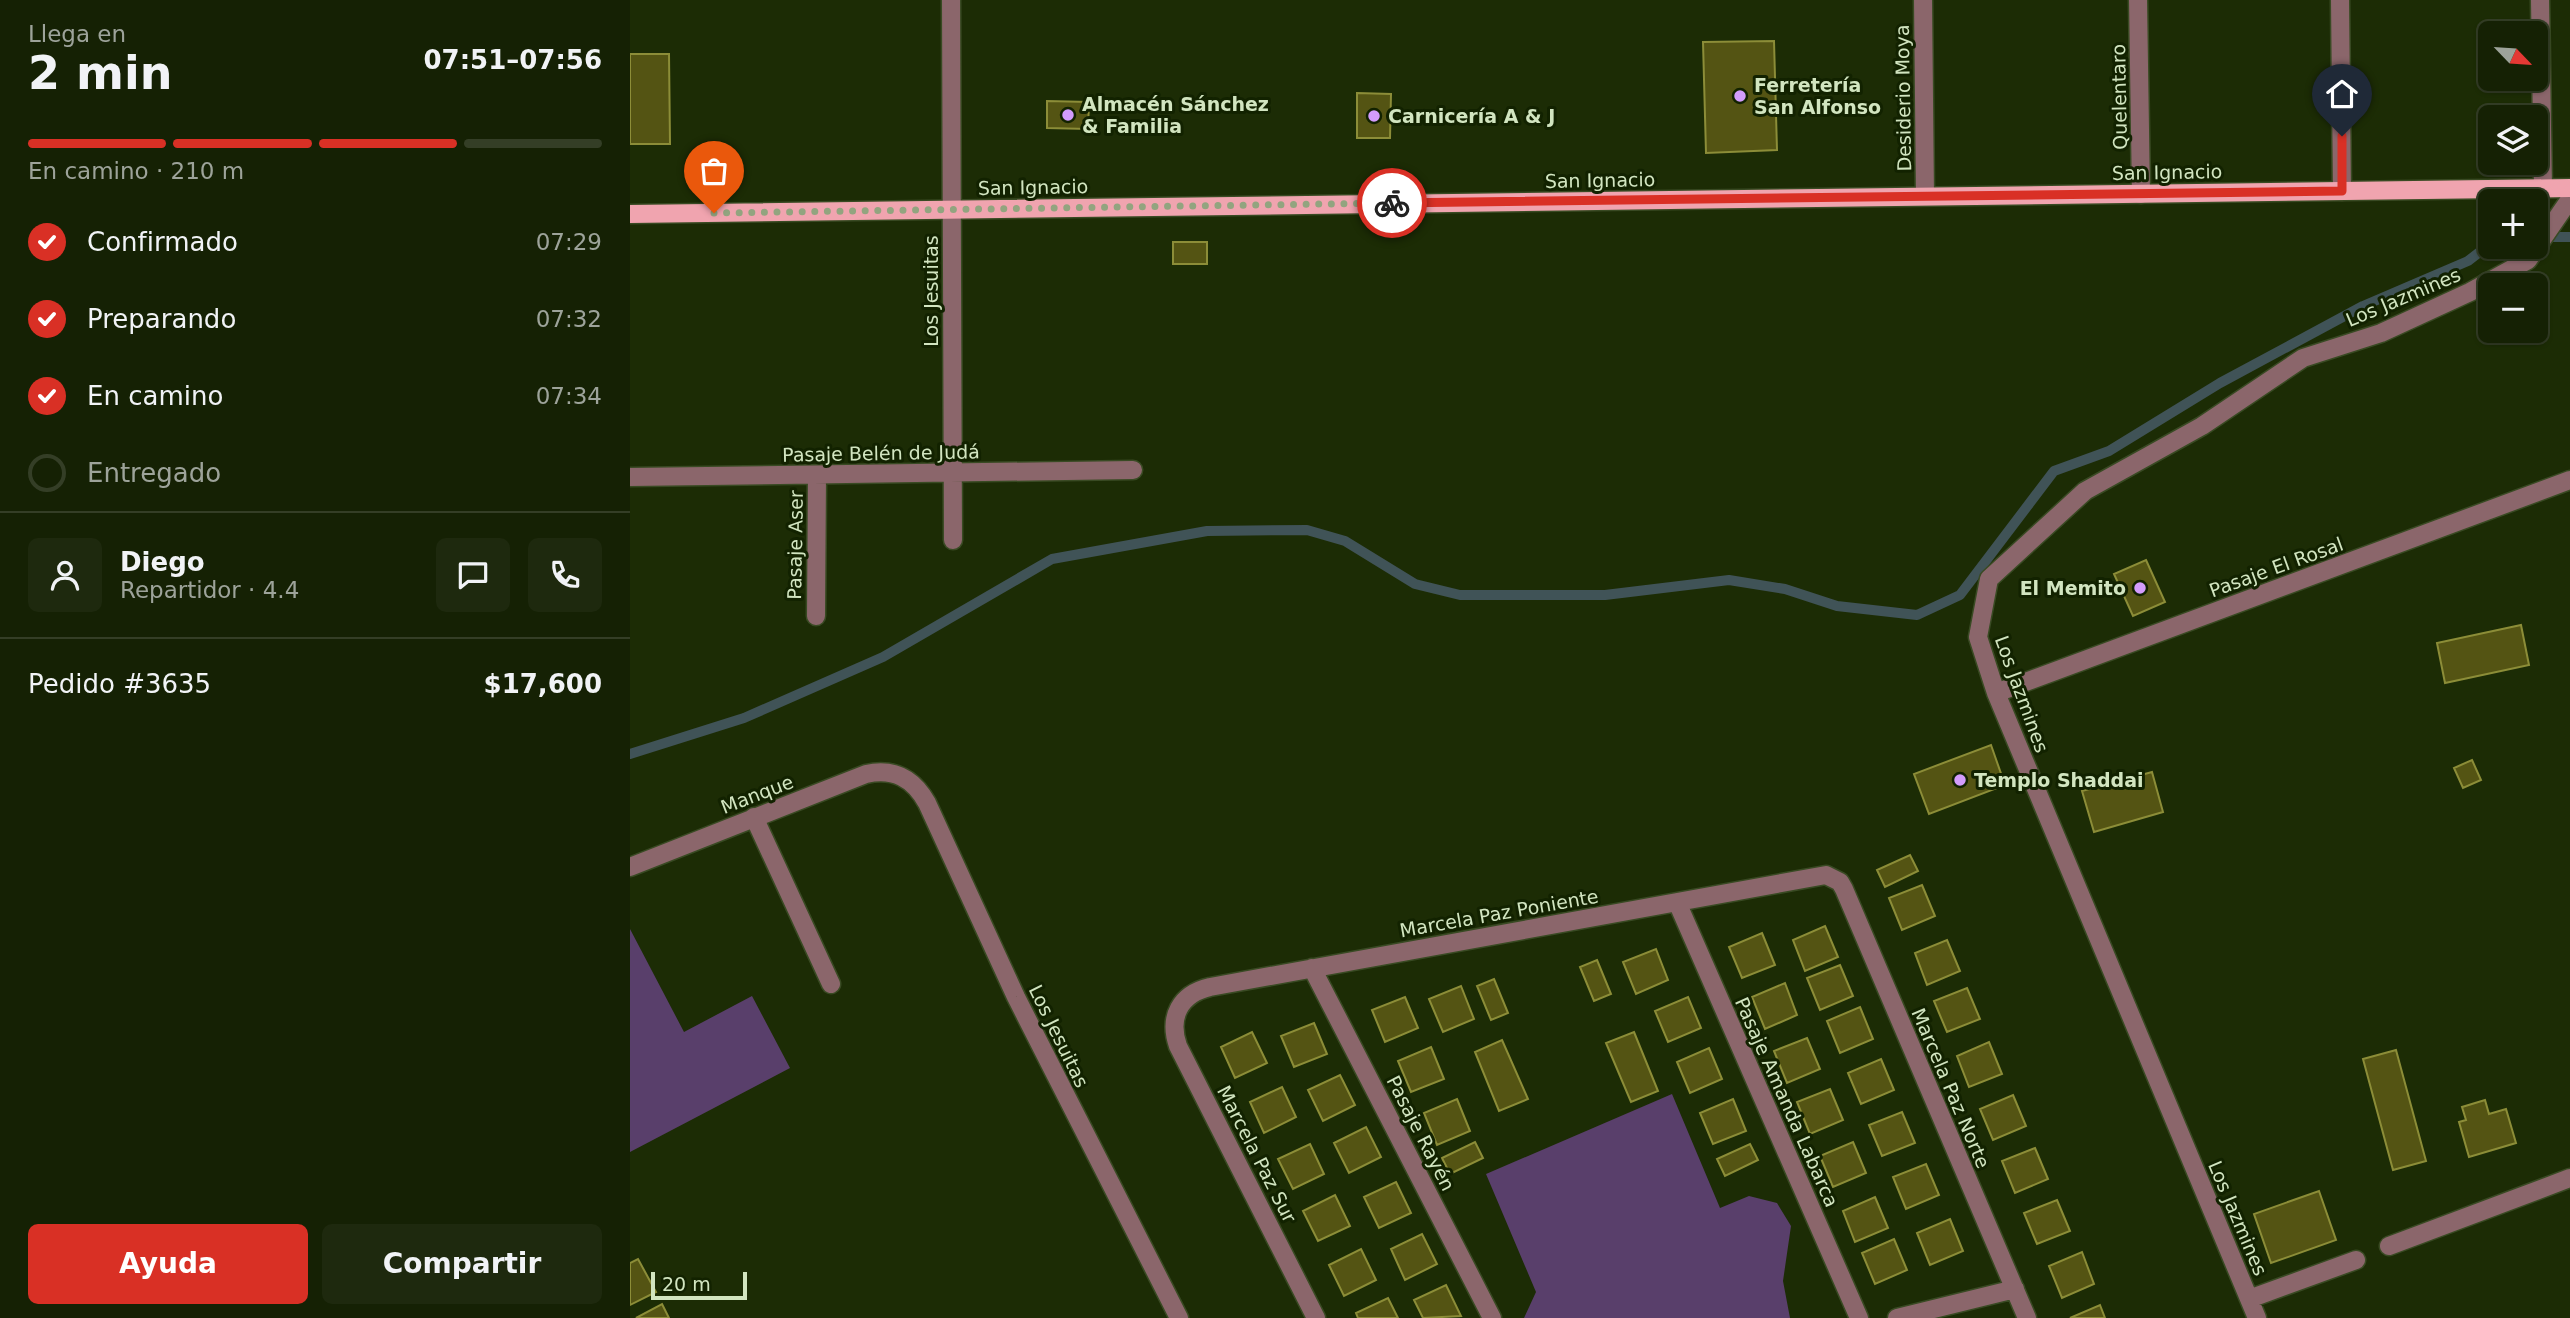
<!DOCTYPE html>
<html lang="es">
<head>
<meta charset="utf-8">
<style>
  body { margin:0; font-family:"DejaVu Sans",sans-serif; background:#1e290e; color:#f1f3f6; height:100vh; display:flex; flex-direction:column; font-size:26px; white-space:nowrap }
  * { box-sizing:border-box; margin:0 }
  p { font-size:23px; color:#9da39a }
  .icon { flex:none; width:38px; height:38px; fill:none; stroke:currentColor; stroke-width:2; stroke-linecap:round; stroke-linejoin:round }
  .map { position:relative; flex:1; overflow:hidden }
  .details { display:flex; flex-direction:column; background:#152104; width:630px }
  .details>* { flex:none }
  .needle { width:46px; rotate:115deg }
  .fabs { position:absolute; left:1848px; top:21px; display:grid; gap:14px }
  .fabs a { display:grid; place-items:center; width:70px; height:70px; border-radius:10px; background:#152104; box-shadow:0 2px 5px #0004,0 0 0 2px #343e26; font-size:35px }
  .scale { position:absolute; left:21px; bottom:18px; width:96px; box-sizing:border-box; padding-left:7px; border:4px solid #d2e5c0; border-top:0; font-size:19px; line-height:24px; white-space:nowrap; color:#d2e5c0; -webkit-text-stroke:5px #122200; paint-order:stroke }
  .pin { position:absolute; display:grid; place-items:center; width:60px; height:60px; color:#fff; margin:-72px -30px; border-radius:50% 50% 50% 0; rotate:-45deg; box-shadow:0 0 7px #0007 }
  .pin .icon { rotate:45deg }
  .courier { position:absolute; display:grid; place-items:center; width:70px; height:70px; margin:-35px; border:5px solid #d93025; border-radius:50%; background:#fff; color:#222; box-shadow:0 2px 9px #0007 }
  .summary em { font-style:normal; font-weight:800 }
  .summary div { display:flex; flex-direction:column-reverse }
  .summary { display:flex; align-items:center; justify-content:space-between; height:119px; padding:0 28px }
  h1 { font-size:46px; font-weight:800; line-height:52px }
  .bar { display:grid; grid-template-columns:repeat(4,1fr); gap:10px 7px; align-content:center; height:84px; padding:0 28px }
  .bar i { height:9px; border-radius:5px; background:#343e26 }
  .bar .current { background:#d93025 }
  .bar p { grid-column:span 4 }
  .line { display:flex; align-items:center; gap:18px; padding:0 28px; border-top:2px solid #343e26 }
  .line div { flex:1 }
  .round { display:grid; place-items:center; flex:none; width:74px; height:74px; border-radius:10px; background:#1e290e }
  ol { padding:0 28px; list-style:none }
  li { display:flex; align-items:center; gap:21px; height:77px }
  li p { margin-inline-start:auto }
  li .icon { padding:7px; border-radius:50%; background:#d93025; color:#fff; stroke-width:4 }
  li:last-child { color:#9da39a }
  li i { width:38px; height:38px; border:4px solid #343e26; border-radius:50% }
  .action { display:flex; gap:14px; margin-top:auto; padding:14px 28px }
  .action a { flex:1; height:80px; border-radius:10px; background:#d93025; color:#fff; font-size:28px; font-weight:800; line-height:80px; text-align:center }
  .action a+a { background:#1e290e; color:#f1f3f6 }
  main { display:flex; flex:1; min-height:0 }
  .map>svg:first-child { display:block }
  .green { fill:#593f6b }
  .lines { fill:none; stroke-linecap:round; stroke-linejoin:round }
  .stream { stroke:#405357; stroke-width:10 }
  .building { fill:#545413; stroke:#8c8d38; stroke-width:2 }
  .minor-casing { stroke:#394a23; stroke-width:21 }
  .major-casing { stroke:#394a23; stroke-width:21 }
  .minor { stroke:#8b666b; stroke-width:18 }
  .major { stroke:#f0a4af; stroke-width:18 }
  .done { stroke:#92a47f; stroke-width:7; stroke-dasharray:0 12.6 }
  .route { stroke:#d93025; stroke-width:9 }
  .poi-dot { fill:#d39cfc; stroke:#122200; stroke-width:2.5 }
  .labels { text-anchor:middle; stroke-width:6; stroke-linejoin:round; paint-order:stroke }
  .poi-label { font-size:19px; font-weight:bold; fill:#d2e5c0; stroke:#122200; text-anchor:start }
  .street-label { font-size:19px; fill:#d2e5c0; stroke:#122200 }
</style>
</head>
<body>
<main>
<section class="details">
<div class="summary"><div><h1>2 min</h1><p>Llega en</p></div><em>07:51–07:56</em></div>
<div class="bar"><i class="current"></i><i class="current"></i><i class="current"></i><i></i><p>En camino · 210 m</p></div>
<ol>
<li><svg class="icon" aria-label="check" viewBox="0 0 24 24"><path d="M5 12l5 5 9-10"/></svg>Confirmado<p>07:29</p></li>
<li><svg class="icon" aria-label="check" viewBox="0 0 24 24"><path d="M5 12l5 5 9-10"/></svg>Preparando<p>07:32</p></li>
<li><svg class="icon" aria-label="check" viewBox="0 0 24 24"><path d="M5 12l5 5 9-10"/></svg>En camino<p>07:34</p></li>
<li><i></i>Entregado</li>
</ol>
<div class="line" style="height:126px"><a class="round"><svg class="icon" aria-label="person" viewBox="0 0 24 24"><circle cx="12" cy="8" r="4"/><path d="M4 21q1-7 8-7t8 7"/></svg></a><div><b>Diego</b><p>Repartidor · 4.4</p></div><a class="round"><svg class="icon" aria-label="chat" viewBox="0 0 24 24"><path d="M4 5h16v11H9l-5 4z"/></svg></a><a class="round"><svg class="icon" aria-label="phone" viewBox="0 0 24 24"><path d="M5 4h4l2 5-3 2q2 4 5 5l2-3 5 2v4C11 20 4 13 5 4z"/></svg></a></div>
<div class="line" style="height:91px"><div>Pedido #3635</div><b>$17,600</b></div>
<div class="action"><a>Ayuda</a><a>Compartir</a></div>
</section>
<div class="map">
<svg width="1940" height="1318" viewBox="0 0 1940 1318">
  <rect width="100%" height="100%" fill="#1c2c05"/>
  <!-- green -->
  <path class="green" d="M 0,929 L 54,1032 L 122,996 L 160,1068 L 0,1152 Z
    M 1042,1094 L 1090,1208 L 1119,1196 L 1147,1203 L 1161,1226 L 1153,1281 L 1160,1318 L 894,1318 L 906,1292 L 856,1174 Z"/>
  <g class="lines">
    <!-- stream -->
    <path class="stream" d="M 1913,237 L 1940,237
      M 0,754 L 114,718 L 253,657 L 422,559 L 577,531 L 677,530 L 715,541 L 785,584 L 830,595 L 975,595 L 1099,580 L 1155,589 L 1207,606 L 1287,615 L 1330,595 L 1424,471 L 1479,451 L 1590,383 L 1733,306 L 1838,261 L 1860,244"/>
  </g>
  <!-- building -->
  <path class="building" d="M 1144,41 L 1147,150 L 1076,153 L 1073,42 Z
    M 0,54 L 39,54 L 40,144 L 0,144 Z
    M 727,93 L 761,94 L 760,138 L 727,138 Z
    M 417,101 L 459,102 L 458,129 L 417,128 Z
    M 543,242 L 577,242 L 577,264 L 543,264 Z
    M 1516,560 L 1535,602 L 1503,616 L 1484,574 Z
    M 1891,625 L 1899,665 L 1815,683 L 1807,643 Z
    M 1361,745 L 1375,785 L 1299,814 L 1284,774 Z
    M 1842,760 L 1851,780 L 1833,788 L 1824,768 Z
    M 1522,772 L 1533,812 L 1464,832 L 1452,791 Z
    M 1280,855 L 1288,871 L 1255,887 L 1247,870 Z
    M 1292,885 L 1305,916 L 1272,930 L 1259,898 Z
    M 1195,926 L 1208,957 L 1175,971 L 1163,940 Z
    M 1132,933 L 1145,965 L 1112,978 L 1099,947 Z
    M 1317,940 L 1330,971 L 1297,985 L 1285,953 Z
    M 1026,949 L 1038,980 L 1006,994 L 993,962 Z
    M 967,960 L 981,994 L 964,1001 L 950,967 Z
    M 1210,965 L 1223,996 L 1190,1010 L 1177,978 Z
    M 864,979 L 878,1013 L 861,1020 L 847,986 Z
    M 1155,983 L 1167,1015 L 1135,1029 L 1122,997 Z
    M 831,986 L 844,1019 L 813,1032 L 799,999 Z
    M 1337,988 L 1350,1019 L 1317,1032 L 1304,1001 Z
    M 775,997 L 788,1028 L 755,1042 L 742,1010 Z
    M 1058,997 L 1071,1028 L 1038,1042 L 1025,1011 Z
    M 1230,1007 L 1243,1039 L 1210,1053 L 1197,1021 Z
    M 684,1023 L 697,1054 L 664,1067 L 651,1036 Z
    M 622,1032 L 637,1063 L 605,1078 L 591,1047 Z
    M 1004,1032 L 1028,1091 L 1001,1102 L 976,1043 Z
    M 1177,1038 L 1190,1069 L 1157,1083 L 1144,1051 Z
    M 872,1040 L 898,1099 L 869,1111 L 845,1052 Z
    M 1359,1042 L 1372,1074 L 1339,1087 L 1327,1056 Z
    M 801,1047 L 814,1079 L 781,1092 L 768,1061 Z
    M 1079,1048 L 1092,1079 L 1060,1093 L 1047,1062 Z
    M 1766,1050 L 1796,1161 L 1763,1170 L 1733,1059 Z
    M 1251,1059 L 1264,1090 L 1231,1104 L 1218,1073 Z
    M 710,1075 L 725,1105 L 693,1121 L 678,1090 Z
    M 652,1087 L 666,1117 L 634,1133 L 620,1102 Z
    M 1200,1089 L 1213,1120 L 1180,1134 L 1167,1102 Z
    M 1383,1095 L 1396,1126 L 1363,1140 L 1350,1109 Z
    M 827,1099 L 840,1131 L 807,1145 L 794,1113 Z
    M 1103,1099 L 1116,1131 L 1083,1144 L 1070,1113 Z
    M 1855,1100 L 1859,1114 L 1876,1109 L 1886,1143 L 1839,1157 L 1829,1122 L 1836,1120 L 1832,1107 Z
    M 1272,1112 L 1285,1143 L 1252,1156 L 1239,1125 Z
    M 736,1127 L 751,1157 L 719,1173 L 704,1143 Z
    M 845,1142 L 853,1158 L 820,1174 L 812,1158 Z
    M 1223,1142 L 1236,1173 L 1203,1187 L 1190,1156 Z
    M 680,1144 L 694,1174 L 663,1189 L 648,1159 Z
    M 1120,1144 L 1128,1160 L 1095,1176 L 1087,1159 Z
    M 1405,1148 L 1418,1179 L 1385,1193 L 1372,1161 Z
    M 1296,1164 L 1309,1195 L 1276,1209 L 1263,1177 Z
    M 766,1182 L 781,1213 L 749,1228 L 734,1197 Z
    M 1689,1191 L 1706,1240 L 1641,1263 L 1624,1214 Z
    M 705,1195 L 720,1226 L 688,1241 L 673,1211 Z
    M 1245,1197 L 1258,1228 L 1225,1242 L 1213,1211 Z
    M 1427,1200 L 1440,1231 L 1407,1244 L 1394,1213 Z
    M 1320,1219 L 1333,1251 L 1300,1265 L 1287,1233 Z
    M 792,1234 L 807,1264 L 775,1280 L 761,1249 Z
    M 1264,1239 L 1277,1270 L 1245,1284 L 1232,1253 Z
    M 731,1249 L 746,1280 L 714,1296 L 699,1265 Z
    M 1452,1252 L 1464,1284 L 1432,1298 L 1419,1266 Z
    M 8,1259 L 26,1292 L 0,1305 L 0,1263 Z
    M 816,1285 L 831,1316 L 793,1318 L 784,1300 Z
    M 758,1298 L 768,1318 L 728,1318 L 726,1313 Z
    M 32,1304 L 39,1318 L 6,1318 Z
    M 1470,1305 L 1475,1318 L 1440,1318 Z"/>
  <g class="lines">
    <defs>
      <path id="minor" d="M 321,0 L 323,540
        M 1293,0 L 1295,196
        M 1508,0 L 1511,194
        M 1710,0 L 1712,191
        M 1910,0 L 1913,188
        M 0,477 L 503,470
        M 186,616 L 187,475
        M 1366,693 L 1940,480
        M 124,817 L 201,984
        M 0,867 L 236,774 C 264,768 283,778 297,803 L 386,997 L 549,1318
        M 1047,902 L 1229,1318
        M 682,968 L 862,1318
        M 1759,1246 L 1940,1178
        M 1619,1299 L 1726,1260
        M 686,1318 L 548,1046 C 538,1017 550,994 580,987 L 1196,875 L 1210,882 L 1214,889 L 1397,1318
        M 1267,1318 L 1385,1289
        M 1627,1318 L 1366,693 L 1348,637 L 1359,579 L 1455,491 L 1572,426 L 1673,358 L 1751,333 L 1840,292 L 1898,260 L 1940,199"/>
      <path id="major" d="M 0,214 L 1940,188"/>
    </defs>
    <!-- minor casing -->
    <use href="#minor" class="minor-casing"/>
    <!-- major casing -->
    <use href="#major" class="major-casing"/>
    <!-- minor -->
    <use href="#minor" class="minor"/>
    <!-- major -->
    <use href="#major" class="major"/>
  </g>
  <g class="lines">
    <!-- done -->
    <path class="done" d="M 84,213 L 762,203"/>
    <!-- route -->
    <path class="route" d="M 762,203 L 1712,191 L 1712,136"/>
  </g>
  <!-- markers -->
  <g class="poi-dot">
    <circle cx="1110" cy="96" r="7"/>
    <circle cx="438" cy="115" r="7"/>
    <circle cx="744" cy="116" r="7"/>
    <circle cx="1510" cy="588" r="7"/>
    <circle cx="1330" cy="780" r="7"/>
  </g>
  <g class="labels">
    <!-- poi labels -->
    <g class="poi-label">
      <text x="1124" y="92">Ferretería<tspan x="1124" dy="22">San Alfonso</tspan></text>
      <text x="452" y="111">Almacén Sánchez<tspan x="452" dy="22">&amp; Familia</tspan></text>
      <text x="758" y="123">Carnicería A &amp; J</text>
      <text x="1496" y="595" text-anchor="end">El Memito</text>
      <text x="1344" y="787">Templo Shaddai</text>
    </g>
    <!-- street labels -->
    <g class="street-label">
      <text transform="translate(1489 97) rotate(-91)" y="7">Quelentaro</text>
      <text transform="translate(1273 98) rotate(-91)" y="7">Desiderio Moya</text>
      <text transform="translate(1537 172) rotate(-1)" y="7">San Ignacio</text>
      <text transform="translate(970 180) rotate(-1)" y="7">San Ignacio</text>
      <text transform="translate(403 187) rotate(-1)" y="7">San Ignacio</text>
      <text transform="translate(301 291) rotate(-90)" y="7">Los Jesuitas</text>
      <text transform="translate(1773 297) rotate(-23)" y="7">Los Jazmines</text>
      <text transform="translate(251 453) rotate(-1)" y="7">Pasaje Belén de Judá</text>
      <text transform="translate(165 545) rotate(-89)" y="7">Pasaje Aser</text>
      <text transform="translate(1646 567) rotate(-20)" y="7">Pasaje El Rosal</text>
      <text transform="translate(1392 694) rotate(70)" y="7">Los Jazmines</text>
      <text transform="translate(127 794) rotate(-21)" y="7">Manque</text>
      <text transform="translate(869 913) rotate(-10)" y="7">Marcela Paz Poniente</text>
      <text transform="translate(429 1036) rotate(64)" y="7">Los Jesuitas</text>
      <text transform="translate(1321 1088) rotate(67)" y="7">Marcela Paz Norte</text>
      <text transform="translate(1157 1102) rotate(66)" y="7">Pasaje Amanda Labarca</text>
      <text transform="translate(791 1133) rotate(63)" y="7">Pasaje Rayén</text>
      <text transform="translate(627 1154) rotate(63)" y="7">Marcela Paz Sur</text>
      <text transform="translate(1608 1218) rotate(67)" y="7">Los Jazmines</text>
    </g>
  </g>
</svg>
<div class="fabs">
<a><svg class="needle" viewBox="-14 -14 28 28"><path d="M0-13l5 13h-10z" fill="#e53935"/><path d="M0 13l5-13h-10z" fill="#9da39a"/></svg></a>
<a><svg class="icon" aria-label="layers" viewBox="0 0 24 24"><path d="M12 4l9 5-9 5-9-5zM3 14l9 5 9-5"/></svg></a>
<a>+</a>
<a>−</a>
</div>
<div class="scale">20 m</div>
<div class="pin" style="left:84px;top:213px;background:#ea580c"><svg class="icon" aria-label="bag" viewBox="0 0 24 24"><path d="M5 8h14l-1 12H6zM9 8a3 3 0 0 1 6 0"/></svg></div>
<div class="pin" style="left:1712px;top:136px;background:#1f2937"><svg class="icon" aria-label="home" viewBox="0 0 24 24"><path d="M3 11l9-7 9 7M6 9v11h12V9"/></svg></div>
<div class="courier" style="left:762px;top:203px"><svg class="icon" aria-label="bike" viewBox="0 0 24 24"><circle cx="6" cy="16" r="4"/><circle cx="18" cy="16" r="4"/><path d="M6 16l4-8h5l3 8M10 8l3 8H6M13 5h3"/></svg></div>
</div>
</main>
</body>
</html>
